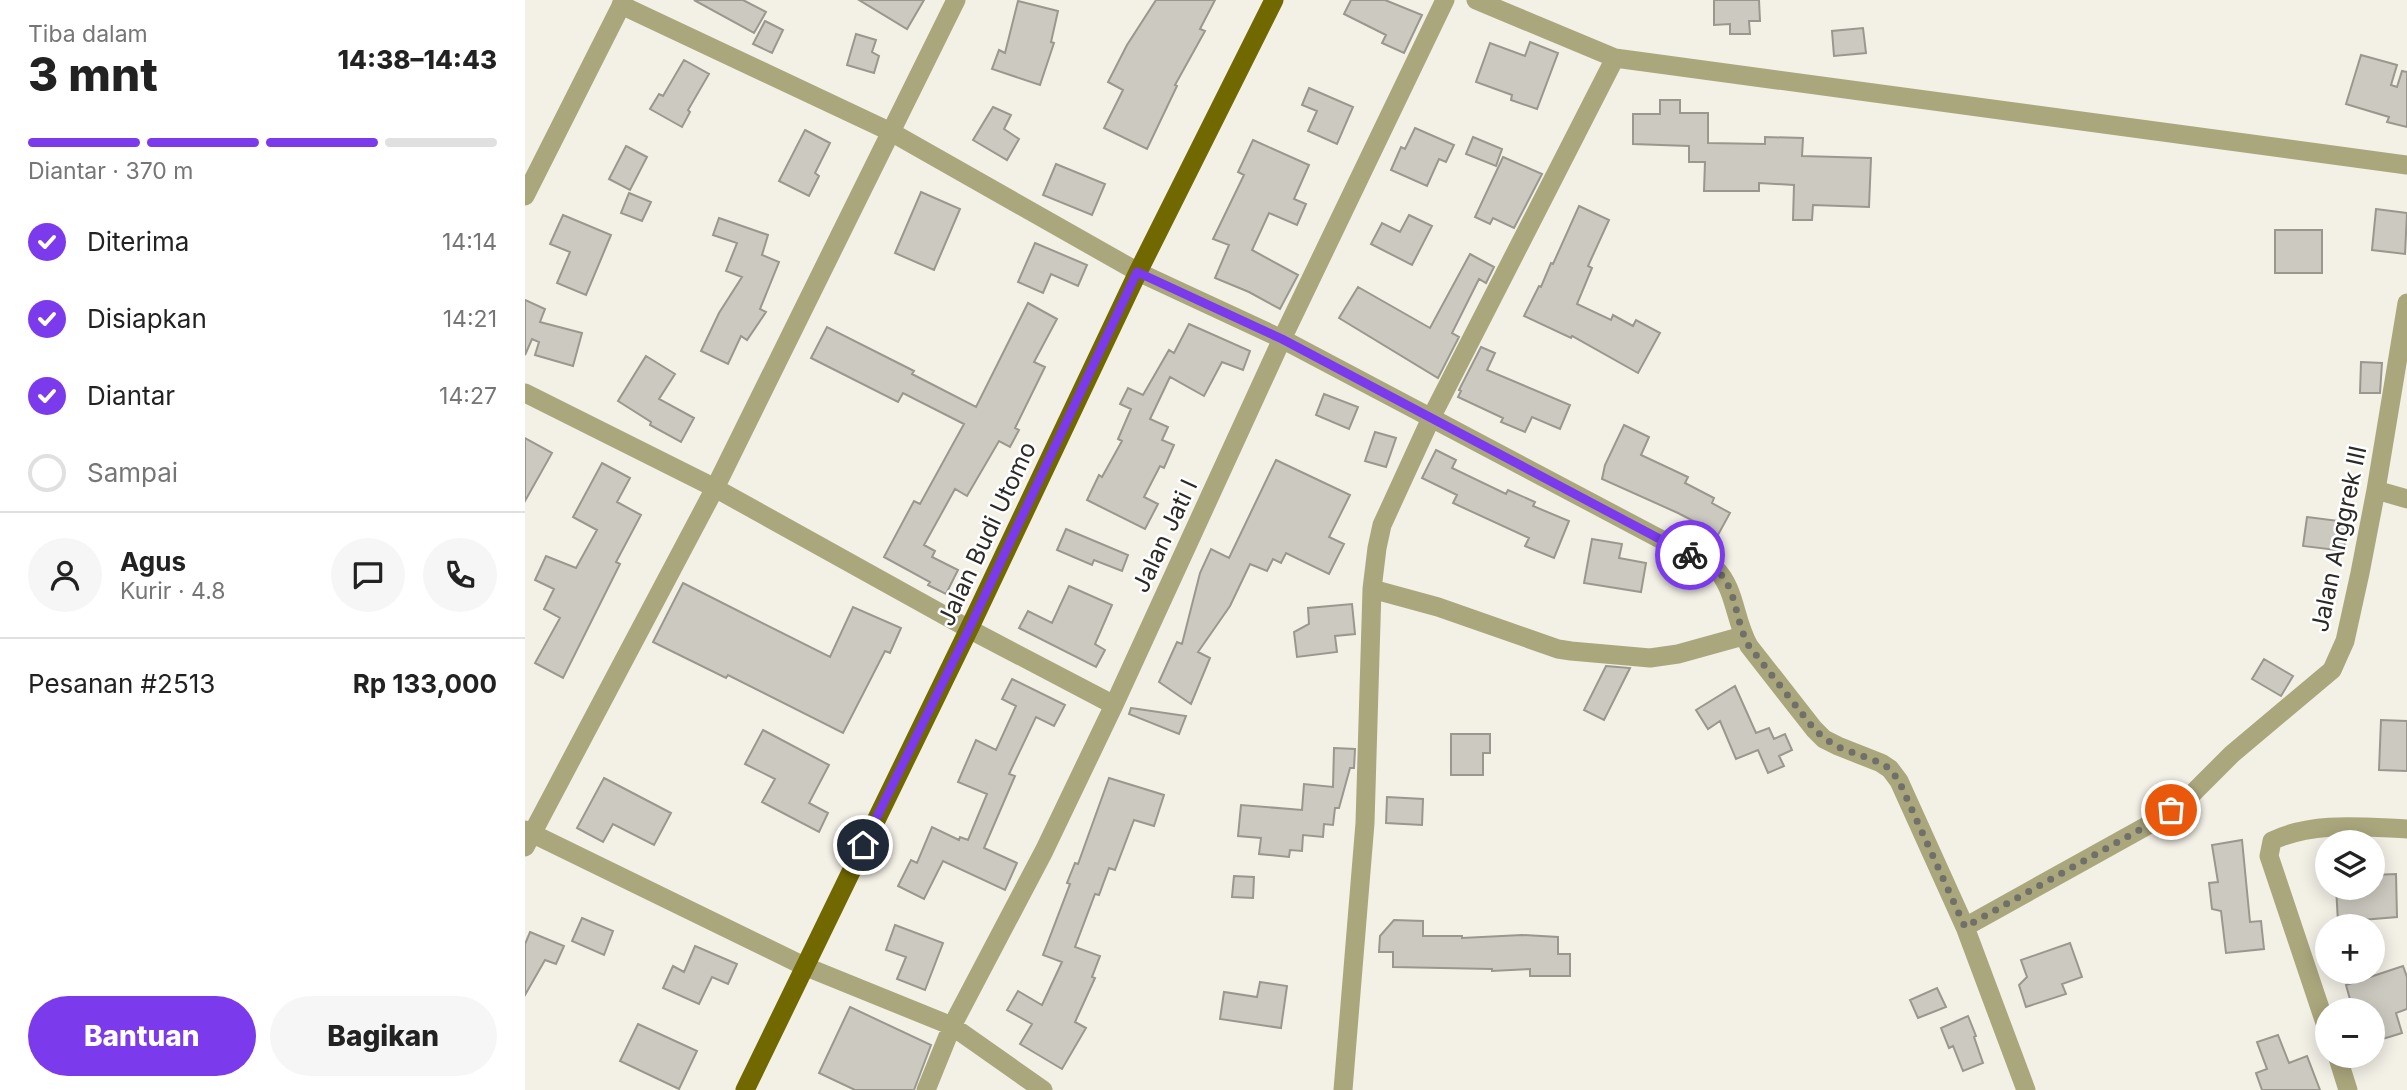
<!DOCTYPE html>
<html lang="id">
<head>
<meta charset="utf-8">
<style>
  body { margin:0; font-family:Inter,sans-serif; background:#f6f6f6; color:#222; height:100vh; display:flex; flex-direction:column; font-size:26px; white-space:nowrap }
  * { box-sizing:border-box; margin:0 }
  p { font-size:23px; color:#767676 }
  .icon { flex:none; width:38px; height:38px; fill:none; stroke:currentColor; stroke-width:2; stroke-linecap:round; stroke-linejoin:round }
  .map { position:relative; flex:1; overflow:hidden }
  .side { display:flex; flex-direction:column; background:#fff; width:525px }
  .side>* { flex:none }
  .fabs { position:absolute; left:1790px; top:830px; display:grid; gap:14px }
  .fabs a { display:grid; place-items:center; width:70px; height:70px; border-radius:50%; background:#fff; box-shadow:0 4px 18px #0003; font-size:35px }
  .pin { position:absolute; display:grid; place-items:center; width:60px; height:60px; color:#fff; margin:-30px; border:4px solid #fff; border-radius:50%; box-shadow:0 2px 7px #0007 }
  .courier { position:absolute; display:grid; place-items:center; width:70px; height:70px; margin:-35px; border:5px solid #7c3aed; border-radius:50%; background:#fff; color:#222; box-shadow:0 2px 9px #0007 }
  .headline em { font-style:normal; font-weight:800 }
  .headline div { display:flex; flex-direction:column-reverse }
  .headline { display:flex; align-items:center; justify-content:space-between; height:119px; padding:0 28px }
  h1 { font-size:46px; font-weight:800; line-height:52px }
  .bar { display:grid; grid-template-columns:repeat(4,1fr); gap:10px 7px; align-content:center; height:84px; padding:0 28px }
  .bar i { height:9px; border-radius:5px; background:#e0e0e0 }
  .bar .current { background:#7c3aed }
  .bar p { grid-column:span 4 }
  .line { display:flex; align-items:center; gap:18px; padding:0 28px; border-top:2px solid #e0e0e0 }
  .line div { flex:1 }
  .round { display:grid; place-items:center; flex:none; width:74px; height:74px; border-radius:37px; background:#f6f6f6 }
  ol { padding:0 28px; list-style:none }
  li { display:flex; align-items:center; gap:21px; height:77px }
  li p { margin-inline-start:auto }
  li .icon { padding:7px; border-radius:50%; background:#7c3aed; color:#fff; stroke-width:4 }
  li:last-child { color:#767676 }
  li i { width:38px; height:38px; border:4px solid #e0e0e0; border-radius:50% }
  .button { display:flex; gap:14px; margin-top:auto; padding:14px 28px }
  .button a { flex:1; height:80px; border-radius:42px; background:#7c3aed; color:#fff; font-size:28px; font-weight:800; line-height:80px; text-align:center }
  .button a+a { background:#f6f6f6; color:#222 }
  main { display:flex; flex:1; min-height:0 }
  .map>svg:first-child { display:block }
  .building { fill:#cccac0; stroke:#9a978e; stroke-width:2 }
  .lines { fill:none; stroke-linecap:round; stroke-linejoin:round }
  .minor { stroke:#aaa77d; stroke-width:19 }
  .primary { stroke:#716800; stroke-width:19 }
  .done { stroke:#716f69; stroke-width:7; stroke-dasharray:0 12.6 }
  .route { stroke:#7c3aed; stroke-width:9 }
  .labels { text-anchor:middle; stroke-width:5; stroke-linejoin:round; paint-order:stroke }
  .street-label { font-size:24px; fill:#2b2a26; stroke:#fff }
</style>
</head>
<body>
<main>
<section class="side">
<div class="headline"><div><h1>3 mnt</h1><p>Tiba dalam</p></div><em>14:38–14:43</em></div>
<div class="bar"><i class="current"></i><i class="current"></i><i class="current"></i><i></i><p>Diantar · 370 m</p></div>
<ol>
<li><svg class="icon" aria-label="check" viewBox="0 0 24 24"><path d="M5 12l5 5 9-10"/></svg>Diterima<p>14:14</p></li>
<li><svg class="icon" aria-label="check" viewBox="0 0 24 24"><path d="M5 12l5 5 9-10"/></svg>Disiapkan<p>14:21</p></li>
<li><svg class="icon" aria-label="check" viewBox="0 0 24 24"><path d="M5 12l5 5 9-10"/></svg>Diantar<p>14:27</p></li>
<li><i></i>Sampai</li>
</ol>
<div class="line" style="height:126px"><a class="round"><svg class="icon" aria-label="person" viewBox="0 0 24 24"><circle cx="12" cy="8" r="4"/><path d="M4 21q1-7 8-7t8 7"/></svg></a><div><b>Agus</b><p>Kurir · 4.8</p></div><a class="round"><svg class="icon" aria-label="chat" viewBox="0 0 24 24"><path d="M4 5h16v11H9l-5 4z"/></svg></a><a class="round"><svg class="icon" aria-label="phone" viewBox="0 0 24 24"><path d="M5 4h4l2 5-3 2q2 4 5 5l2-3 5 2v4C11 20 4 13 5 4z"/></svg></a></div>
<div class="line" style="height:91px"><div>Pesanan #2513</div><b>Rp 133,000</b></div>
<div class="button"><a>Bantuan</a><a>Bagikan</a></div>
</section>
<div class="map">
<svg width="1882" height="1090" viewBox="0 0 1882 1090">
  <rect width="100%" height="100%" fill="#f3f0e6"/>
  <!-- building -->
  <path class="building" d="M 169,0 L 218,0 L 241,12 L 229,33 Z
    M 334,0 L 399,0 L 382,29 Z
    M 631,0 L 690,0 L 675,29 L 680,31 L 650,85 L 652,86 L 622,149 L 579,128 L 598,90 L 583,82 L 602,45 Z
    M 826,0 L 860,0 L 897,15 L 879,53 L 857,43 L 861,35 L 819,14 Z
    M 1189,0 L 1234,0 L 1235,21 L 1224,21 L 1225,34 L 1205,34 L 1205,24 L 1189,25 Z
    M 493,1 L 533,11 L 526,42 L 529,43 L 515,85 L 467,69 L 474,50 L 480,53 Z
    M 240,21 L 258,30 L 247,53 L 228,44 Z
    M 1338,28 L 1341,53 L 1309,56 L 1307,31 Z
    M 331,34 L 351,40 L 347,52 L 354,56 L 349,73 L 322,65 Z
    M 1005,42 L 1033,53 L 1012,109 L 986,100 L 987,95 L 951,82 L 965,43 L 1000,56 Z
    M 1836,55 L 1872,65 L 1866,85 L 1872,87 L 1877,71 L 1882,72 L 1882,127 L 1862,122 L 1864,117 L 1821,104 Z
    M 159,60 L 184,74 L 163,110 L 165,112 L 157,127 L 125,109 L 134,94 L 138,96 Z
    M 784,88 L 828,107 L 812,144 L 783,131 L 792,111 L 777,105 Z
    M 1135,100 L 1155,100 L 1155,113 L 1183,113 L 1183,143 L 1240,144 L 1240,137 L 1278,138 L 1277,156 L 1346,158 L 1344,207 L 1288,205 L 1287,220 L 1268,220 L 1269,185 L 1234,183 L 1234,191 L 1179,191 L 1180,162 L 1164,162 L 1164,146 L 1108,144 L 1108,114 L 1135,114 Z
    M 468,107 L 486,115 L 479,129 L 494,139 L 482,160 L 448,140 Z
    M 890,128 L 929,145 L 921,162 L 914,159 L 902,186 L 866,170 L 876,147 L 880,149 Z
    M 280,130 L 305,143 L 290,173 L 294,176 L 284,196 L 254,181 Z
    M 948,137 L 977,149 L 971,166 L 941,154 Z
    M 728,140 L 784,165 L 769,199 L 781,204 L 772,225 L 744,213 L 727,250 L 773,275 L 755,309 L 724,292 L 690,278 L 704,245 L 688,239 L 719,175 L 713,172 Z
    M 101,146 L 122,157 L 105,190 L 84,179 Z
    M 978,157 L 1017,174 L 989,228 L 968,218 L 965,224 L 950,217 Z
    M 531,164 L 580,184 L 567,215 L 518,195 Z
    M 396,192 L 435,209 L 409,270 L 370,253 Z
    M 104,193 L 126,202 L 117,221 L 96,213 Z
    M 1054,206 L 1084,220 L 1063,266 L 1067,268 L 1052,304 L 1086,320 L 1088,315 L 1108,326 L 1111,320 L 1135,333 L 1113,373 L 1047,336 L 1046,338 L 999,316 L 1014,286 L 1016,287 L 1026,263 L 1028,264 Z
    M 1851,209 L 1882,213 L 1880,254 L 1847,250 Z
    M 38,215 L 86,235 L 61,295 L 32,283 L 45,252 L 25,244 Z
    M 884,215 L 907,226 L 887,265 L 846,244 L 857,223 L 875,232 Z
    M 194,218 L 243,235 L 237,255 L 254,262 L 235,309 L 241,312 L 222,340 L 216,336 L 203,364 L 176,351 L 194,313 L 217,277 L 201,271 L 212,243 L 188,235 Z
    M 1750,230 L 1797,230 L 1797,273 L 1750,273 Z
    M 510,243 L 562,265 L 553,286 L 526,274 L 518,293 L 493,282 Z
    M 945,254 L 969,267 L 961,283 L 954,279 L 927,333 L 934,337 L 913,378 L 814,318 L 833,287 L 905,328 Z
    M 0,300 L 20,309 L 15,322 L 57,333 L 48,366 L 10,355 L 14,342 L 7,339 L 0,355 Z
    M 503,303 L 532,319 L 509,362 L 520,367 L 490,428 L 494,430 L 485,447 L 474,441 L 442,496 L 430,489 L 399,545 L 410,551 L 407,557 L 433,570 L 421,594 L 403,585 L 405,582 L 359,557 L 389,501 L 395,504 L 439,424 L 378,393 L 373,402 L 286,358 L 302,327 L 389,371 L 387,374 L 451,407 Z
    M 664,324 L 725,351 L 718,370 L 697,362 L 679,396 L 645,377 L 625,419 L 643,427 L 637,440 L 649,445 L 639,468 L 635,466 L 619,497 L 633,504 L 620,529 L 562,500 L 574,475 L 577,477 L 597,441 L 593,439 L 606,409 L 595,404 L 603,388 L 618,395 L 644,350 L 649,353 Z
    M 956,347 L 970,353 L 962,370 L 1045,405 L 1035,429 L 1007,417 L 1000,432 L 976,422 L 978,418 L 933,397 L 936,391 L 934,390 Z
    M 121,356 L 150,374 L 134,399 L 169,418 L 156,442 L 125,425 L 126,422 L 93,401 Z
    M 1836,362 L 1857,363 L 1855,393 L 1835,393 Z
    M 799,394 L 833,407 L 824,429 L 791,415 Z
    M 1099,425 L 1124,437 L 1116,455 L 1163,477 L 1160,483 L 1189,498 L 1187,503 L 1205,513 L 1188,544 L 1173,536 L 1178,526 L 1153,513 L 1077,479 L 1080,465 Z
    M 850,432 L 871,438 L 861,467 L 840,461 Z
    M 0,438 L 27,453 L 0,501 Z
    M 911,450 L 931,460 L 927,468 L 981,494 L 983,490 L 1010,502 L 1008,506 L 1044,521 L 1029,558 L 1000,546 L 1004,538 L 928,503 L 932,495 L 897,478 Z
    M 751,460 L 825,495 L 804,537 L 819,544 L 804,574 L 761,553 L 756,563 L 748,559 L 742,571 L 725,564 L 705,606 L 673,652 L 685,658 L 666,704 L 634,682 L 652,642 L 657,644 L 675,573 L 686,549 L 704,558 Z
    M 77,463 L 105,478 L 92,502 L 116,515 L 91,562 L 95,564 L 38,678 L 10,663 L 35,618 L 19,609 L 29,589 L 10,580 L 21,556 L 51,568 L 72,530 L 48,517 Z
    M 1782,517 L 1822,522 L 1819,551 L 1778,546 Z
    M 541,529 L 603,555 L 597,571 L 569,560 L 567,565 L 532,550 Z
    M 1067,539 L 1097,544 L 1094,558 L 1121,563 L 1116,592 L 1059,583 Z
    M 158,583 L 305,657 L 328,607 L 376,628 L 365,653 L 360,651 L 318,733 L 203,675 L 201,678 L 128,642 Z
    M 544,586 L 587,605 L 570,644 L 580,650 L 571,667 L 494,628 L 503,611 L 527,623 Z
    M 827,604 L 830,634 L 810,636 L 812,652 L 772,657 L 769,632 L 784,624 L 783,608 Z
    M 1739,659 L 1768,676 L 1756,696 L 1727,679 Z
    M 1081,666 L 1105,668 L 1079,720 L 1059,710 Z
    M 487,679 L 540,705 L 529,726 L 511,717 L 484,774 L 490,776 L 459,848 L 492,863 L 480,890 L 418,861 L 399,899 L 373,886 L 386,860 L 392,863 L 407,827 L 434,840 L 435,837 L 443,840 L 462,794 L 433,782 L 451,740 L 471,750 L 491,706 L 477,699 Z
    M 1210,686 L 1231,733 L 1244,728 L 1249,739 L 1260,734 L 1267,750 L 1254,756 L 1259,766 L 1243,773 L 1233,750 L 1211,759 L 1195,721 L 1183,729 L 1171,710 Z
    M 606,708 L 661,716 L 654,734 L 604,714 Z
    M 1856,720 L 1882,721 L 1882,771 L 1854,770 Z
    M 238,730 L 304,765 L 284,803 L 303,813 L 294,832 L 237,802 L 250,779 L 220,764 Z
    M 926,734 L 965,734 L 965,753 L 958,753 L 958,775 L 926,775 Z
    M 809,748 L 830,749 L 829,768 L 825,768 L 814,808 L 810,808 L 808,825 L 799,824 L 798,837 L 778,835 L 777,851 L 765,850 L 764,857 L 734,854 L 736,838 L 713,836 L 716,805 L 777,810 L 779,784 L 808,787 Z
    M 79,778 L 146,813 L 129,845 L 88,824 L 78,842 L 52,828 Z
    M 584,778 L 639,795 L 629,826 L 609,820 L 590,870 L 584,868 L 574,895 L 570,894 L 550,947 L 575,956 L 567,977 L 570,978 L 550,1022 L 561,1028 L 537,1069 L 495,1044 L 507,1024 L 482,1010 L 493,991 L 517,1005 L 537,962 L 518,955 L 545,884 L 542,883 L 550,863 L 553,864 Z
    M 862,797 L 898,799 L 897,825 L 861,823 Z
    M 1717,840 L 1725,922 L 1736,921 L 1739,949 L 1701,953 L 1696,911 L 1687,909 L 1684,883 L 1693,882 L 1687,845 Z
    M 1871,874 L 1872,917 L 1813,922 L 1811,887 L 1848,887 L 1848,875 Z
    M 709,876 L 729,877 L 728,898 L 707,897 Z
    M 57,918 L 88,931 L 79,955 L 47,941 Z
    M 869,920 L 898,921 L 898,936 L 937,936 L 937,938 L 997,935 L 1033,937 L 1033,954 L 1045,954 L 1045,976 L 1005,976 L 1005,969 L 967,971 L 967,969 L 868,967 L 868,952 L 854,952 L 855,936 Z
    M 370,925 L 418,943 L 400,990 L 372,979 L 381,957 L 361,950 Z
    M 5,932 L 39,946 L 31,964 L 20,960 L 0,995 L 0,944 Z
    M 1545,943 L 1557,977 L 1537,984 L 1541,994 L 1501,1007 L 1494,985 L 1502,977 L 1496,960 Z
    M 170,946 L 212,964 L 203,984 L 187,977 L 174,1004 L 138,988 L 148,966 L 159,972 Z
    M 1878,966 L 1882,977 L 1882,1009 L 1871,1013 L 1877,1033 L 1848,1042 L 1848,1010 L 1828,1010 L 1821,985 Z
    M 735,982 L 762,986 L 756,1028 L 695,1019 L 699,992 L 732,997 Z
    M 1412,988 L 1421,1007 L 1393,1018 L 1385,1000 Z
    M 325,1007 L 406,1045 L 389,1090 L 330,1090 L 294,1073 Z
    M 1443,1016 L 1451,1036 L 1449,1037 L 1458,1063 L 1438,1071 L 1428,1046 L 1424,1048 L 1416,1028 Z
    M 113,1024 L 172,1051 L 154,1089 L 95,1061 Z
    M 1753,1035 L 1764,1063 L 1782,1056 L 1795,1090 L 1737,1090 L 1731,1073 L 1742,1069 L 1732,1042 Z"/>
  <g class="lines">
    <!-- minor -->
    <path class="minor" d="M 951,0 L 1090,58 L 1882,165
      M 96,5 L 366,132 L 613,272 L 757,339 L 1190,568 C 1211,589 1209,620 1224,646 L 1289,729 L 1299,739 L 1313,746 L 1356,763 L 1365,769 L 1374,781 L 1440,927 L 1501,1090
      M 0,196 L 99,0
      M 0,393 L 190,488 L 444,629 L 589,705
      M 1851,490 L 1882,499
      M 847,589 L 913,607 L 1033,649 L 1046,651 L 1125,658 L 1153,654 L 1218,636
      M 0,830 L 279,966 L 427,1026 L 518,1090
      M 0,847 L 190,488 L 431,0
      M 1440,927 L 1627,823 L 1665,796 L 1707,754 L 1807,670 L 1820,641 L 1835,573 L 1851,490 L 1882,303
      M 1802,1029 L 1744,856 L 1747,841 C 1788,821 1837,827 1882,829
      M 1812,1055 L 1823,1090
      M 401,1090 L 427,1026 L 519,851 L 589,705 L 757,339 L 920,0
      M 818,1090 L 840,823 L 847,589 L 852,548 L 857,525 L 907,416 L 1090,58"/>
    <!-- primary -->
    <path class="primary" d="M 220,1090 L 444,629 L 613,272 L 749,0"/>
  </g>
  <g class="lines">
    <!-- done -->
    <path class="done" d="M 1165,555 C 1173,559 1183,563 1190,569 C 1212,585 1210,623 1224,646 L 1289,729 L 1299,738 L 1313,747 L 1356,763 L 1365,769 L 1374,781 L 1440,927 L 1627,823 L 1646,810"/>
    <!-- route -->
    <path class="route" d="M 338,845 L 444,629 L 612,272 L 757,339 L 1165,555"/>
  </g>
  <g class="labels">
    <!-- street labels -->
    <g class="street-label">
      <text transform="translate(462 534) rotate(-65)" y="8">Jalan Budi Utomo</text>
      <text transform="translate(640 536) rotate(-65)" y="8">Jalan Jati I</text>
      <text transform="translate(1814 539) rotate(-78)" y="8">Jalan Anggrek III</text>
    </g>
  </g>
</svg>
<div class="fabs">
<a><svg class="icon" aria-label="layers" viewBox="0 0 24 24"><path d="M12 4l9 5-9 5-9-5zM3 14l9 5 9-5"/></svg></a>
<a>+</a>
<a>−</a>
</div>
<div class="pin" style="left:1646px;top:810px;background:#ea580c"><svg class="icon" aria-label="bag" viewBox="0 0 24 24"><path d="M5 8h14l-1 12H6zM9 8a3 3 0 0 1 6 0"/></svg></div>
<div class="pin" style="left:338px;top:845px;background:#1f2937"><svg class="icon" aria-label="home" viewBox="0 0 24 24"><path d="M3 11l9-7 9 7M6 9v11h12V9"/></svg></div>
<div class="courier" style="left:1165px;top:555px"><svg class="icon" aria-label="bike" viewBox="0 0 24 24"><circle cx="6" cy="16" r="4"/><circle cx="18" cy="16" r="4"/><path d="M6 16l4-8h5l3 8M10 8l3 8H6M13 5h3"/></svg></div>
</div>
</main>
</body>
</html>
